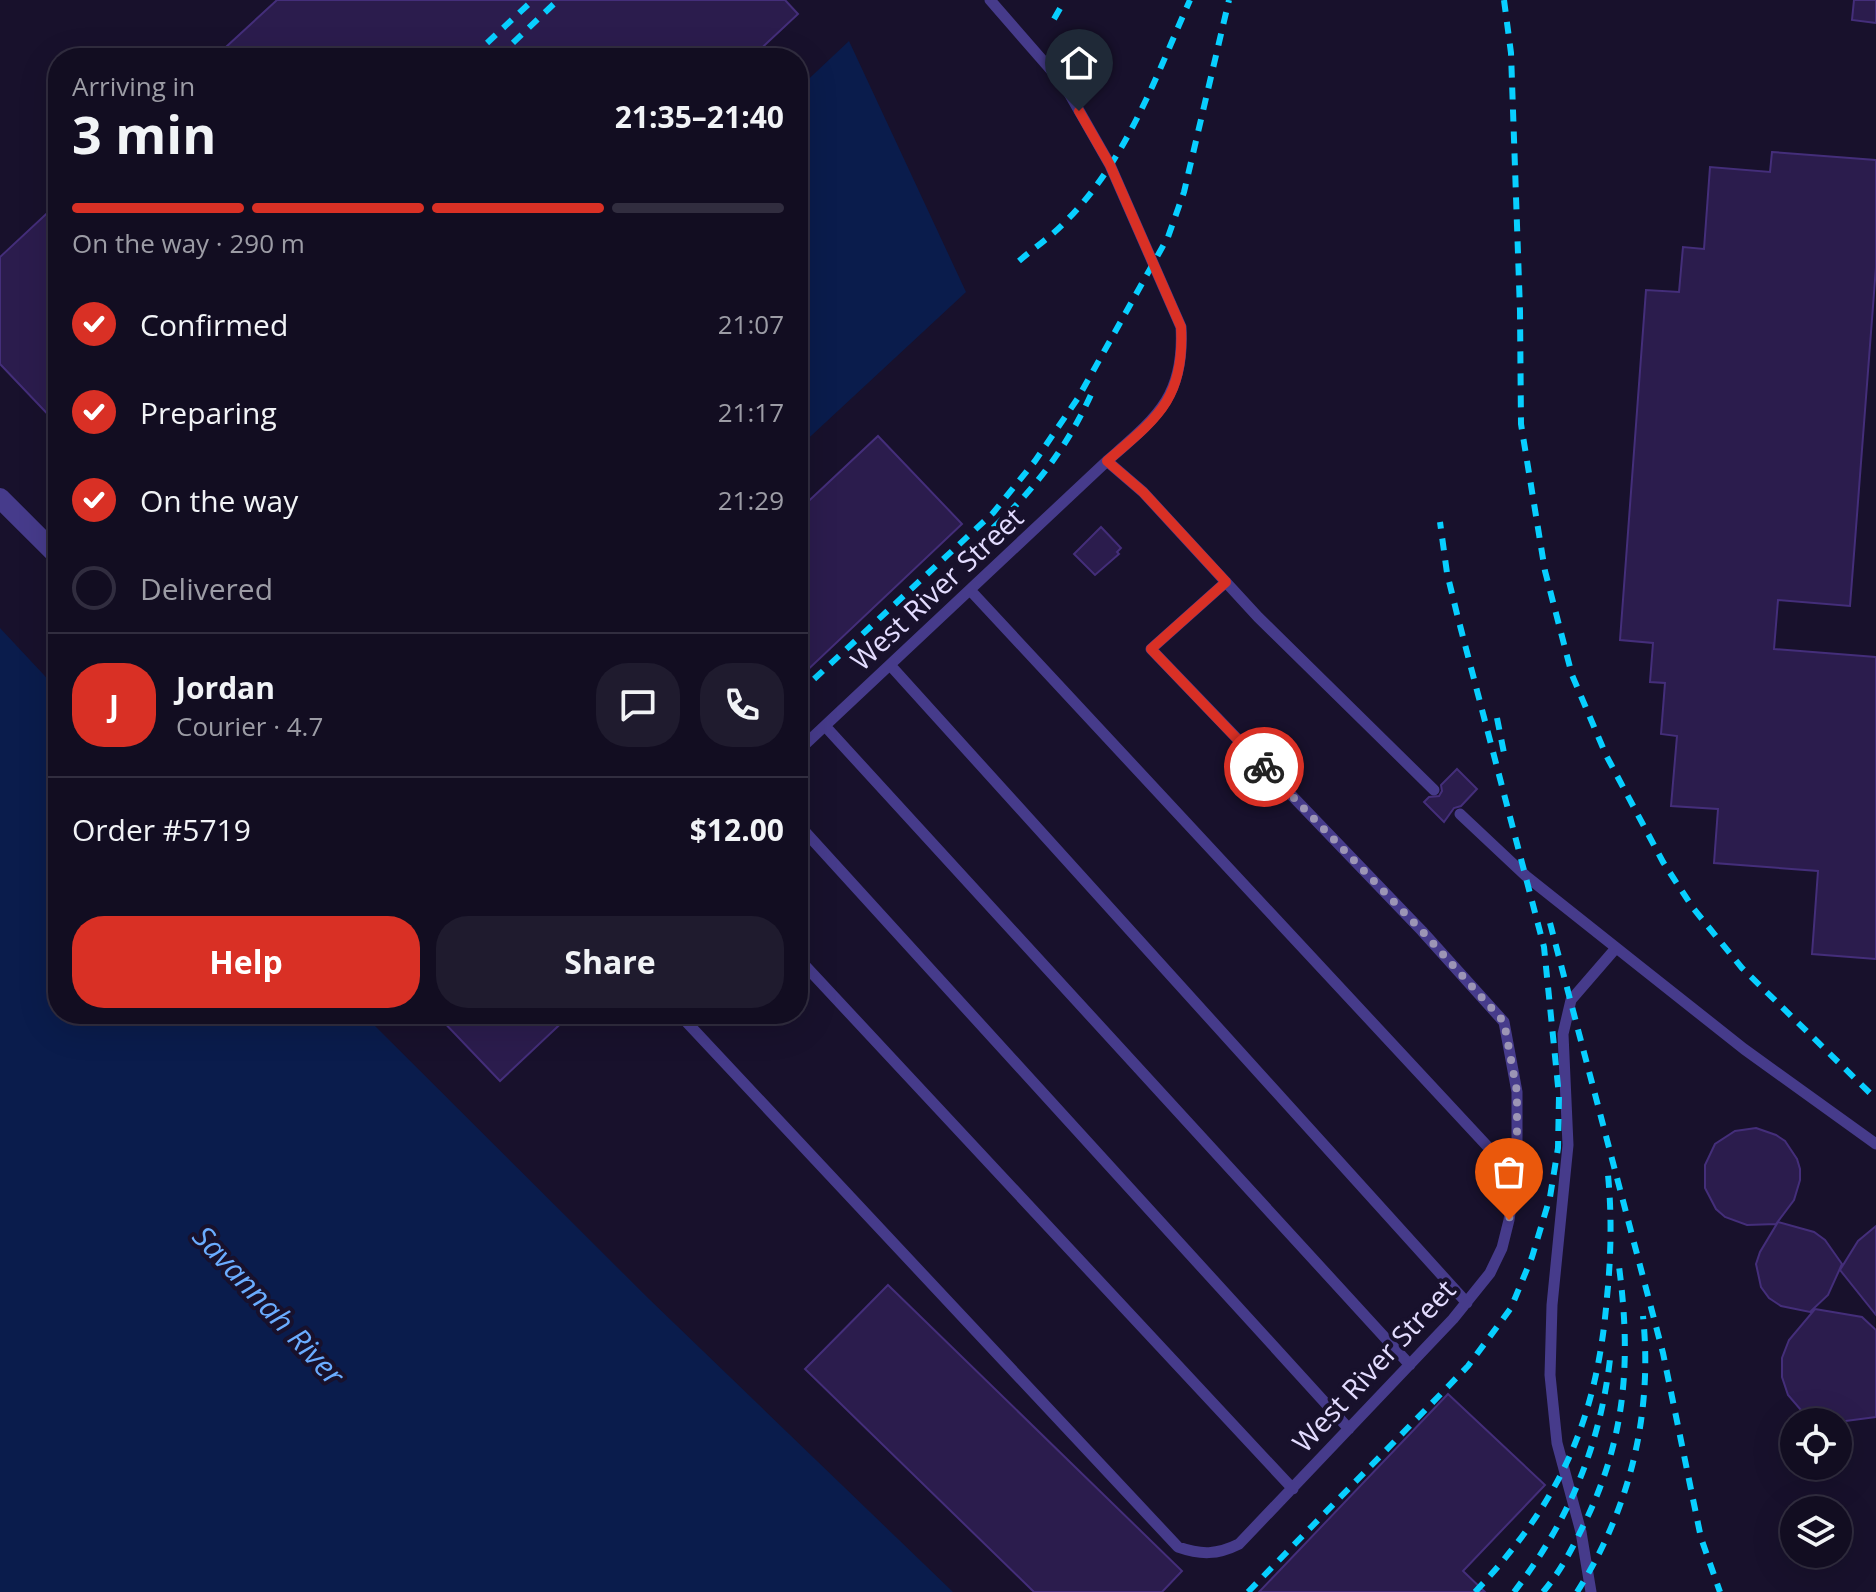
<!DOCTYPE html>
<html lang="en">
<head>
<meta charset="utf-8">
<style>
  body { margin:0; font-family:"Open Sans",sans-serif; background:#1f1b2e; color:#f1f3f6; height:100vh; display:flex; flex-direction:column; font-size:30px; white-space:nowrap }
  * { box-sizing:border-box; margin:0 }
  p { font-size:26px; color:#9c9ca5 }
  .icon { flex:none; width:44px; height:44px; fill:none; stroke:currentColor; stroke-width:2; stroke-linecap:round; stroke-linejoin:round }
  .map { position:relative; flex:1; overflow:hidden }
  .side { position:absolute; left:48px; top:48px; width:760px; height:976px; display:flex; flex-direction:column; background:#120d21; border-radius:32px; box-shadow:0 8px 32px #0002,0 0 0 2px #312d3f }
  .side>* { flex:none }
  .fabs { position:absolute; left:1780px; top:1408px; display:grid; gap:16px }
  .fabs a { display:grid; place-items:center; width:72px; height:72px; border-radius:50%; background:#120d21; box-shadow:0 8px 32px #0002,0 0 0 2px #312d3f; font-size:40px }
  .pin { position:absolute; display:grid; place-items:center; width:68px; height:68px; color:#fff; margin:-82px -34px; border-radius:50% 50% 50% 0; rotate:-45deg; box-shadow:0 0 8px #0007 }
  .pin .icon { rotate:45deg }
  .courier { position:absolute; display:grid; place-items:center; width:80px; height:80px; margin:-40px; border:6px solid #d93025; border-radius:50%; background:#fff; color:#222; box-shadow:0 2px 10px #0007 }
  .overview em { font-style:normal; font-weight:700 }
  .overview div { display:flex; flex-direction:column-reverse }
  .overview { display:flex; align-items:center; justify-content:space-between; height:136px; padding:0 24px }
  h1 { font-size:52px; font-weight:700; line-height:60px }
  .bar { display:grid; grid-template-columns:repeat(4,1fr); gap:12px 8px; align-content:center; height:96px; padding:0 24px }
  .bar i { height:10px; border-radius:6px; background:#312d3f }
  .bar .current { background:#d93025 }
  .bar p { grid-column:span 4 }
  .line { display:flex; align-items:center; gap:20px; padding:0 24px; border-top:2px solid #312d3f }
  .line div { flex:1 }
  .round { display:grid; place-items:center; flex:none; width:84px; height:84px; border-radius:32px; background:#1f1b2e }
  ol { padding:0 24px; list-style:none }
  li { display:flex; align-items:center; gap:24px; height:88px }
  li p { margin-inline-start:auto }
  li .icon { padding:8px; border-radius:50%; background:#d93025; color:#fff; stroke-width:4 }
  li:last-child { color:#9c9ca5 }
  li i { width:44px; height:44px; border:4px solid #312d3f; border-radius:50% }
  .cta { display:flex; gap:16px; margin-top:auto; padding:16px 24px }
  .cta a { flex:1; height:92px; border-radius:32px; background:#d93025; color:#fff; font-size:32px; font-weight:700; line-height:92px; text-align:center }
  .cta a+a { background:#1f1b2e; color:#f1f3f6 }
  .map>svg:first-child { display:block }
  .water { fill:#0a1c4c }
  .building { fill:#2b1c4d; stroke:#442e7a; stroke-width:2 }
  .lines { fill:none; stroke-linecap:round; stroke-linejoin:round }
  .lane { stroke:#463b8b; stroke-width:11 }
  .street { stroke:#463b8b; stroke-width:20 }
  .rail { stroke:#08cfff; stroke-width:6; stroke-dasharray:12 10; stroke-linecap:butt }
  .done { stroke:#9c95b5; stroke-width:8; stroke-dasharray:0 14.4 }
  .route { stroke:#d93025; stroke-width:10 }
  .labels { text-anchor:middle; stroke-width:8; stroke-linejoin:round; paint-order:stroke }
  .street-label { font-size:28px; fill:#e3dcff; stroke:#18112c }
  .water-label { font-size:30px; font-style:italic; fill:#6aacff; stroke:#18112c }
</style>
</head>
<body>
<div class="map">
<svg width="1876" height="1592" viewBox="0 0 1876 1592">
  <rect width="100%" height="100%" fill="#18112c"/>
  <!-- water -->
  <path class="water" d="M 849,41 L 966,292 L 798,448 L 798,89 Z
    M 0,628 L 58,690 L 58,1014 L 363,1014 L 649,1299 L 953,1592 L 0,1592 Z"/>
  <!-- building -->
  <path class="building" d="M 277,0 L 785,0 L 798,14 L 751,58 L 214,58 Z
    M 1854,0 L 1876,0 L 1876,23 L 1852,20 Z
    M 1772,152 L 1876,160 L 1876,267 L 1850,606 L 1778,600 L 1774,649 L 1876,657 L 1876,959 L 1812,954 L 1818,871 L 1714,863 L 1718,809 L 1671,806 L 1677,736 L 1661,734 L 1665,683 L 1650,682 L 1653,643 L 1620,640 L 1646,290 L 1679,292 L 1683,247 L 1704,249 L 1710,167 L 1770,172 Z
    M 58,203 L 58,425 L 0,364 L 0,257 Z
    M 878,436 L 962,524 L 798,679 L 798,511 Z
    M 1101,527 L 1121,548 L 1117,552 L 1119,554 L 1095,575 L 1074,554 Z
    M 1457,769 L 1477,789 L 1461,806 L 1454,808 L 1444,822 L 1424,802 L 1429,797 L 1439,796 L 1442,791 L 1441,785 Z
    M 436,1014 L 571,1014 L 500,1081 Z
    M 1756,1128 L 1776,1135 L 1785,1141 L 1797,1159 L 1800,1169 L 1800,1180 L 1794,1200 L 1776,1224 L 1747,1225 L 1725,1217 L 1716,1209 L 1705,1188 L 1705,1165 L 1715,1144 L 1735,1131 Z
    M 1778,1222 L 1814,1232 L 1825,1240 L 1842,1264 L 1828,1295 L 1810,1312 L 1781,1306 L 1769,1298 L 1761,1287 L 1756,1264 L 1760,1252 Z
    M 1876,1226 L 1876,1315 L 1840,1270 L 1858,1241 Z
    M 888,1285 L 1182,1571 L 1162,1592 L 1034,1592 L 805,1369 Z
    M 1815,1309 L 1862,1317 L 1876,1330 L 1876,1417 L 1838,1422 L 1817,1419 L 1800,1409 L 1788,1395 L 1782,1377 L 1782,1358 L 1789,1340 Z
    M 1448,1394 L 1545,1485 L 1463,1571 L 1485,1592 L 1259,1592 Z"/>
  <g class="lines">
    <!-- lane -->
    <path class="lane" d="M 1107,461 L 1143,492 L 1258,617 L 1434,790
      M 970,590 L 1515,1176
      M 890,665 L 1467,1303
      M 825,726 L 1410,1365
      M 798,751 L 1107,461 C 1156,418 1185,397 1181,327 L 1110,165 L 1065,86 L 990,0
      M 1460,814 L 1526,876 L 1643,969 L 1744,1049 L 1876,1144
      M 798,824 L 1349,1429
      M 798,958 L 1293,1489
      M 679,1014 L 1178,1547 C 1201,1555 1217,1555 1239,1544 L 1453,1319 L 1490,1273 L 1502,1248 L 1509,1220 L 1517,1165 L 1517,1092 L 1504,1022 L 1422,931 L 1151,649 L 1226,582
      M 1591,1592 L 1581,1532 L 1557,1443 L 1550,1375 L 1552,1305 L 1568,1145 L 1563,1034 L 1571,1000 L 1616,948"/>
    <!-- street -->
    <path class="street" d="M 0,498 L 58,556"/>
    <!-- rail -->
    <path class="rail" d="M 1504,0 L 1511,53 L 1520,311 L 1521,424 L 1545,571 L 1572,675 L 1606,755 L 1663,862 L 1693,908 L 1742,968 L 1876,1099
      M 1054,19 L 1065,0
      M 471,58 L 533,0
      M 497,58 L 558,0
      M 1019,261 C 1034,248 1052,236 1066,221 C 1127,160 1156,76 1190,0
      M 993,528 C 1036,488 1070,443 1093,390
      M 798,694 L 993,513 L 1035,461 L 1078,398 L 1168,237 L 1184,192 L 1229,0
      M 1497,718 L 1504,753
      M 1550,923 L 1663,1353 L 1701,1538 L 1720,1592
      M 1248,1592 L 1468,1366 L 1511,1308 L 1532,1257 L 1550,1197 L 1558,1148 L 1559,1096 L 1544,947 L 1457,614 L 1447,573 L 1440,522
      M 1475,1592 C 1560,1502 1597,1421 1607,1297 C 1611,1257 1612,1216 1608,1175
      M 1514,1592 C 1568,1522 1600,1447 1610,1359
      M 1543,1592 C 1562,1570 1575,1543 1587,1518 C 1628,1431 1631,1352 1618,1259
      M 1577,1592 C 1630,1509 1653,1414 1643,1316"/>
  </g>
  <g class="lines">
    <!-- done -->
    <path class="done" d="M 1264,767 L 1422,931 L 1504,1022 L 1517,1092 L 1517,1165 L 1509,1220"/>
    <!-- route -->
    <path class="route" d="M 1079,111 L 1110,165 L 1181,327 C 1185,399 1157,418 1107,461 L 1143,492 L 1226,582 L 1151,649 L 1264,767"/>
  </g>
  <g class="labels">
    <!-- street labels -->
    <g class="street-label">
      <text transform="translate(937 589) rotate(-43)" y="10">West River Street</text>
      <text transform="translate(1374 1366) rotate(-47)" y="10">West River Street</text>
    </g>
    <!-- water labels -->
    <g class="water-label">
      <text transform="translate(268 1306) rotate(47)" y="10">Savannah River</text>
    </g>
  </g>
</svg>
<div class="fabs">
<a><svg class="icon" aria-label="locate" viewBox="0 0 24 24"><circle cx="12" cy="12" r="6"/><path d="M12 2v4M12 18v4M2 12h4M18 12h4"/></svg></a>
<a><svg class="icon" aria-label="layers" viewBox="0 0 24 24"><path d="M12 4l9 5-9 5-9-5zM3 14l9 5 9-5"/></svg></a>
</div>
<div class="pin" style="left:1509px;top:1220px;background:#ea580c"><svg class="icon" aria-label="bag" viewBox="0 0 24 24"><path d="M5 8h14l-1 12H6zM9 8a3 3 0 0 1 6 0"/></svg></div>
<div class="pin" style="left:1079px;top:111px;background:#1f2937"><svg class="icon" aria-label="home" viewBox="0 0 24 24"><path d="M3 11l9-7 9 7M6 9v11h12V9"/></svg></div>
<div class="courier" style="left:1264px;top:767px"><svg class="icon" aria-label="bike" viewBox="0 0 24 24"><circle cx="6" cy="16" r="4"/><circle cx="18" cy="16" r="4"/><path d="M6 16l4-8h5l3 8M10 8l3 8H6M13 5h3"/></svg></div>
<section class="side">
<div class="overview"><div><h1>3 min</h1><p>Arriving in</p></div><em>21:35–21:40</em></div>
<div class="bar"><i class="current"></i><i class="current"></i><i class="current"></i><i></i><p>On the way · 290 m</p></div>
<ol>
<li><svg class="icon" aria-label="check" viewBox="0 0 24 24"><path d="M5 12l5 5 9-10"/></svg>Confirmed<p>21:07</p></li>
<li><svg class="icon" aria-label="check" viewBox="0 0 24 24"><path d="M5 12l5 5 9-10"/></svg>Preparing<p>21:17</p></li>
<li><svg class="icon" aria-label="check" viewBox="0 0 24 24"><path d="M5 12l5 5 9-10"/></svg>On the way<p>21:29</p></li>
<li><i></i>Delivered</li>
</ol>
<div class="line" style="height:144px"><b class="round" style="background:#d93025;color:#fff">J</b><div><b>Jordan</b><p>Courier · 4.7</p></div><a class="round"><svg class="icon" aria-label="chat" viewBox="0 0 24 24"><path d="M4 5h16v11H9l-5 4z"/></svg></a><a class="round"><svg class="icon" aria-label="phone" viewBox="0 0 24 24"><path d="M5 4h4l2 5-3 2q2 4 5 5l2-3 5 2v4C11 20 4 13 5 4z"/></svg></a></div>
<div class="line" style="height:104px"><div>Order #5719</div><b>$12.00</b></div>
<div class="cta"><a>Help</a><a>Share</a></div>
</section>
</div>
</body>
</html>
